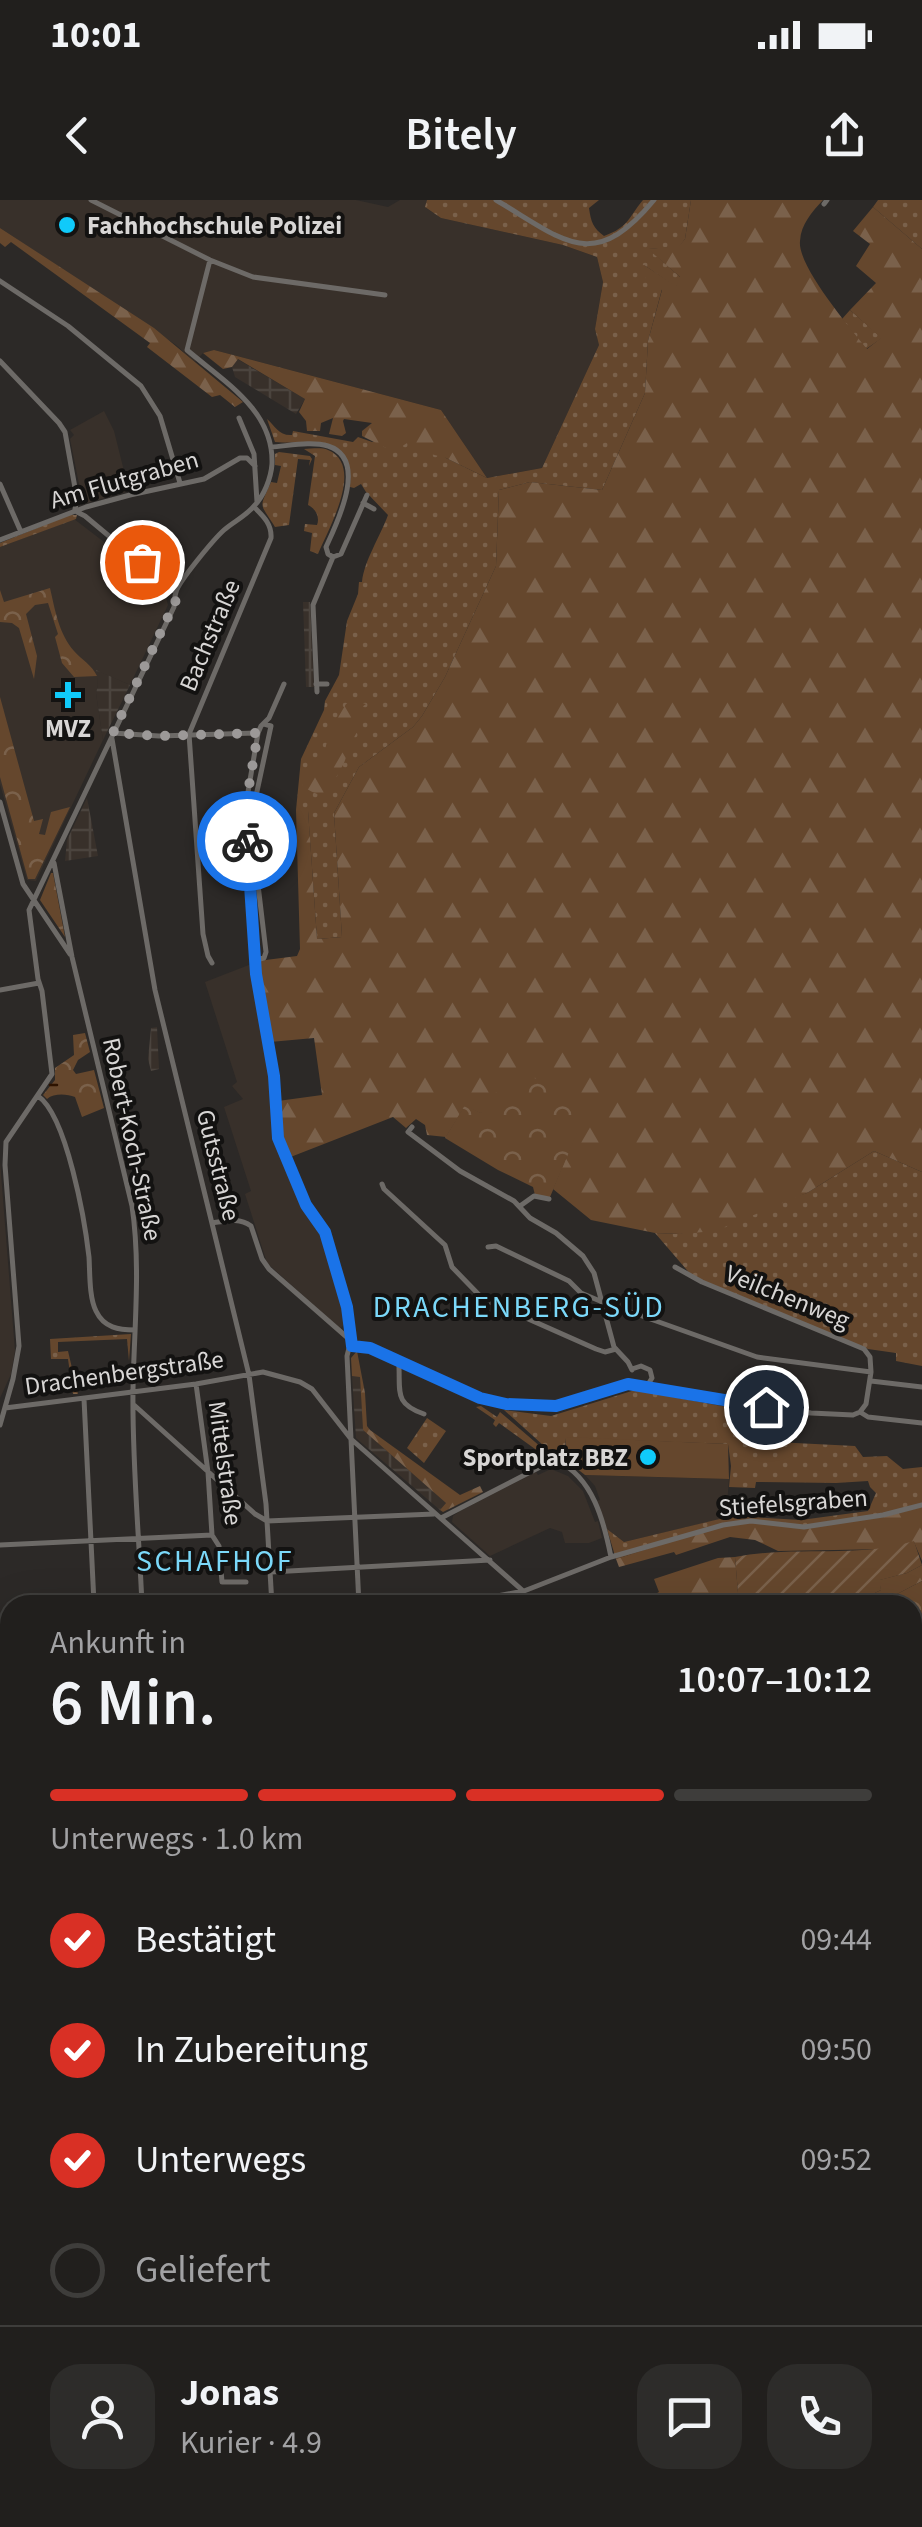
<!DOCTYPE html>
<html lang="de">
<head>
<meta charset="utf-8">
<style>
  body { margin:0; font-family:"Source Sans 3",sans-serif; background:#2d2c2a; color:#f1f3f6; height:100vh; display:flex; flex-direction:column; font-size:38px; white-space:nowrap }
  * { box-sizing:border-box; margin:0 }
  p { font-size:32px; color:#a2a2a4 }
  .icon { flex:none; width:55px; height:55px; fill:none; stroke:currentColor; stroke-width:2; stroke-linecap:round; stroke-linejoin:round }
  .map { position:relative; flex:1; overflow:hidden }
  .details { position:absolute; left:0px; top:1395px; width:922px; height:932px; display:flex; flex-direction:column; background:#211f1d; border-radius:30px 30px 0 0; box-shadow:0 10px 40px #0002,0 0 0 2px #3e3d3b }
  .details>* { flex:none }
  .pin { position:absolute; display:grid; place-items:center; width:85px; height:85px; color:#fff; margin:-42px; border:5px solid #fff; border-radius:50%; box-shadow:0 2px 10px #0007 }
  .courier { position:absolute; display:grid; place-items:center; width:100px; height:100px; margin:-50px; border:8px solid #1a73e8; border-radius:50%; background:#fff; color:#222; box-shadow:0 2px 12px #0007 }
  .overview em { font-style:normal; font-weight:600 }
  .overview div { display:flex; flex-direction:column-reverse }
  .overview { display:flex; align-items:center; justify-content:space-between; height:170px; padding:0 50px }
  h1 { font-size:65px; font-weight:600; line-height:75px }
  .bar { display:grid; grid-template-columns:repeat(4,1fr); gap:15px 10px; align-content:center; height:120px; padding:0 50px }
  .bar i { height:12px; border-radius:8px; background:#3e3d3b }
  .bar .current { background:#d93025 }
  .bar p { grid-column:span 4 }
  .line { display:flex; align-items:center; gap:25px; padding:0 50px; border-top:2px solid #3e3d3b }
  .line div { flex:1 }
  .round { display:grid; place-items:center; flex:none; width:105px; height:105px; border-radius:30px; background:#2d2c2a }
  ol { padding:0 50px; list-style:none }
  li { display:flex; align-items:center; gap:30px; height:110px }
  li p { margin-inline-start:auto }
  li .icon { padding:10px; border-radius:50%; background:#d93025; color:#fff; stroke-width:4 }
  li:last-child { color:#a2a2a4 }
  li i { width:55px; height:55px; border:5px solid #3e3d3b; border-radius:50% }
  .status { display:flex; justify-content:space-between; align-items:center; height:70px; padding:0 50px; background:#211f1d; direction:ltr }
  .status svg { height:28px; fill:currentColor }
  header { display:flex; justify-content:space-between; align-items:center; height:130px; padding:0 50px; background:#211f1d; font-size:45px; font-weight:600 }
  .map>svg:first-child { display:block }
  .built { fill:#38302a }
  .industrial { fill:url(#industrial-grid) }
  .grass { fill:url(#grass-dots) }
  .forest { fill:url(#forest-firs) }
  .cemetery { fill:url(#cemetery-stones) }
  .park { fill:url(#park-crowns) }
  .garden { fill:url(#garden-furrows) }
  .pitch { fill:#65472d }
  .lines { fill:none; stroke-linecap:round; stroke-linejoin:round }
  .stream { stroke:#2d1300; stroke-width:2.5 }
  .minor { stroke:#6d6a67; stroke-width:5 }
  .secondary { stroke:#6d6a67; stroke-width:8 }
  .done { stroke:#9c9998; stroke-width:10; stroke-dasharray:0 18 }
  .route { stroke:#1a73e8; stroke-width:12 }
  .poi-dot { fill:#10cafa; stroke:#131211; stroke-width:4 }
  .labels { text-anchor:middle; stroke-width:8; stroke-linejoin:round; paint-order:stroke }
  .poi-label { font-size:25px; font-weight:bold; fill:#d8d6d5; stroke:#131211; text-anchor:start }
  .street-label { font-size:25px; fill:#d8d6d5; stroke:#131211 }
  .quarter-label { font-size:30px; letter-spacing:2.5px; fill:#7bd8f9; stroke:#131211 }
</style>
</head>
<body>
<div class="status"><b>10:01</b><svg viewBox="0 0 49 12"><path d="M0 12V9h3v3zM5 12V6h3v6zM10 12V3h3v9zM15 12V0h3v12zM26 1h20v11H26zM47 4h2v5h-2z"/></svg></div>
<header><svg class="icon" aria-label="back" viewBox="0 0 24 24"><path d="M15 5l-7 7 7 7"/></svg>Bitely<svg class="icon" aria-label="share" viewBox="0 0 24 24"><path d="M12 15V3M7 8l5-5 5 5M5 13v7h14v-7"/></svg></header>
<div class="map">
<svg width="922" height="2327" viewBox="0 0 922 2327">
  <defs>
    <pattern id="industrial-grid" width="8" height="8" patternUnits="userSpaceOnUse" patternTransform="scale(2.5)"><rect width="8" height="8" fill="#38302a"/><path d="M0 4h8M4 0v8" fill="none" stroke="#4b443e"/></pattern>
    <pattern id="grass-dots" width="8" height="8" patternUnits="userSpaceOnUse" patternTransform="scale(2.5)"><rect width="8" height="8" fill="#65472d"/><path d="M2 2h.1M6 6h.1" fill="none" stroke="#7a614b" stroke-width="1.8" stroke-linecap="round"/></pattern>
    <pattern id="forest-firs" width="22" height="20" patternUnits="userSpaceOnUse" patternTransform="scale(2.5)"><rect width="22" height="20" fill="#65472d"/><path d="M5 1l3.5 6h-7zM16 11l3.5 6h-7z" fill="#7a614b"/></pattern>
    <pattern id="cemetery-stones" width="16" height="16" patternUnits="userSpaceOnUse" patternTransform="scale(2.5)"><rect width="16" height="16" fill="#65472d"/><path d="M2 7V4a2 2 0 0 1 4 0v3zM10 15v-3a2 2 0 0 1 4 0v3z" fill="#7a614b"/></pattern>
    <pattern id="park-crowns" width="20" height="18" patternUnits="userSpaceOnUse" patternTransform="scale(2.5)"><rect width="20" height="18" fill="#65472d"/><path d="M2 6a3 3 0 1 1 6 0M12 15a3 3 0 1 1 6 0" fill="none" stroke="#7a614b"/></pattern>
    <pattern id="garden-furrows" width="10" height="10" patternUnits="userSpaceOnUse" patternTransform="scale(2.5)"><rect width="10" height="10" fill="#65472d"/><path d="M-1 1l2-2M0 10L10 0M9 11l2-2" fill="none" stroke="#7a614b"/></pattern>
  </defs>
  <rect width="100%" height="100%" fill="#2c2927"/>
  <!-- built -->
  <path class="built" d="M 0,0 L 356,0 L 388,7 L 400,0 L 427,0 L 426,8 L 441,18 L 563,45 L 597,57 L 603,82 L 595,129 L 599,145 L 542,268 L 487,278 L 441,210 L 214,150 L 203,153 L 195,162 L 176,145 L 0,28 Z
    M 104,211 L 114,231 L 129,291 L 83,304 L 70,239 L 74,235 L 70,230 Z
    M 74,319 L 163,387 L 168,405 L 130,485 L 97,471 L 98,485 L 96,493 L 103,540 L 36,681 L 27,680 L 0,584 L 0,347 Z
    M 254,763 L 273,876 L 273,918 L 277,940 L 305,1008 L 324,1033 L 347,1121 L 340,1129 L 267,1063 L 245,994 L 251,991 L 224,907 L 243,899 L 232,886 L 237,882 L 205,782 Z
    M 0,961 L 15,1151 L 11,1174 L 0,1198 Z
    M 551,1269 L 568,1276 L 583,1291 L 595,1322 L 598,1321 L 602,1338 L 589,1343 L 565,1343 L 562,1332 L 550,1328 L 490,1356 L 452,1322 L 453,1316 L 460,1311 L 536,1272 L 538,1275 Z
    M 585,1275 L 729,1279 L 726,1318 L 624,1342 L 607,1329 L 595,1301 L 600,1300 L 595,1286 Z
    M 0,1455 L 10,1455 L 10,1564 L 0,1564 Z"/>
  <!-- industrial -->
  <path class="industrial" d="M 237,159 L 305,199 L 296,214 L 235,177 L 232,167 Z
    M 303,402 L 310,402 L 314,487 L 306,487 Z
    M 96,470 L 130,485 L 103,540 L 96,493 L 98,485 Z
    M 87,598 L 98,656 L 65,661 L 67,640 Z
    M 157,827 L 159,869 L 151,871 L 148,859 L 151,828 Z
    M 352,1176 L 360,1176 L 363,1230 L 446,1303 L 440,1310 L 356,1238 Z"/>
  <!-- grass -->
  <path class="grass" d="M 427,0 L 599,0 L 589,8 C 591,22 593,28 604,36 C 629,27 628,18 643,0 L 691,0 L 685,39 L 679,47 L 649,49 L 681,78 L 676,87 L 644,65 L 662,89 L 648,141 L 645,193 L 602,290 L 530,282 L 499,290 L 496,366 L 445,477 L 422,516 L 413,527 L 359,567 L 334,613 L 342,737 L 317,739 L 308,611 L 296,610 L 301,559 L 324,510 L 325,501 L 339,475 L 347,421 L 358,394 L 359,382 L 362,382 C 364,361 380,337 388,315 L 366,292 L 361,284 L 354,288 L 350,287 C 353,231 314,245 275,242 L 267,219 C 275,226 279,236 292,235 L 293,231 L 353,242 L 358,237 L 372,242 L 411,232 L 446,258 L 487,278 L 542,268 L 599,145 L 595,129 L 603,82 L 597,57 L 563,45 L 441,18 L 425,7 Z
    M 878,0 L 922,0 L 922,49 L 873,7 Z
    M 850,110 L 882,138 L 866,149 L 842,119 Z
    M 304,249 C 311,249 321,247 328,250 C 366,266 327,331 318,354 L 310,351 L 312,333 L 304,331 L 305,324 L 317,325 C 320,317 316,309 308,305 L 315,256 Z
    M 279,252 L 310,256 L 312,259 L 309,266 L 310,260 L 298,259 L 289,325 L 275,327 C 259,301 259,310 271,282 L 277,283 L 281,266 L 275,265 L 275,254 Z
    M 69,315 L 77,315 L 76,319 L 0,347 L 0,343 Z
    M 874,951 L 922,972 L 922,1166 L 896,1161 L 896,1153 L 868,1149 L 692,1076 L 655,1033 L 680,1034 L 807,993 Z
    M 131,1134 L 129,1161 L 127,1139 L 58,1142 L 58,1152 L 68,1151 L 78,1194 L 73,1194 L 68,1159 L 51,1159 L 50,1139 Z
    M 635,1190 L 743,1210 L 742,1228 L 774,1239 L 775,1242 L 855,1246 L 863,1257 L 887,1256 L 903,1269 L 922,1267 L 922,1307 L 882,1317 L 835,1324 L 700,1332 L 616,1359 L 607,1329 L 624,1342 L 732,1316 L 801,1320 L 868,1311 L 876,1293 L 870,1287 L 868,1281 L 836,1283 L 756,1282 L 755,1288 L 729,1287 L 731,1266 L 728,1244 L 566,1238 L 565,1249 L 554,1255 L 504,1210 L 551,1216 Z
    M 481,1206 L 497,1217 L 500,1212 L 549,1254 L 549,1260 L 545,1262 L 541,1260 L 542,1254 L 499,1223 L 496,1227 L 493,1224 L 495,1220 L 476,1207 Z
    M 427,1218 L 446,1231 L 424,1263 L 407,1248 Z
    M 922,1728 L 922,1845 L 913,1854 L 913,1734 Z"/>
  <!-- forest -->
  <path class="forest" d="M 691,0 L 823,0 C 812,12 801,24 800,41 C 797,66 851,129 867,149 L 881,138 L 850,110 L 876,83 L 856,66 L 870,44 L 853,31 L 873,7 L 922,49 L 922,972 L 874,951 L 807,993 L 715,1031 L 680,1034 L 655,1033 L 591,1020 L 553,989 L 588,905 L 480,913 L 465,906 L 446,937 L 427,935 L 425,925 L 416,919 L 406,928 L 393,917 L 288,958 C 281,938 277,922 278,901 L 322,895 L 314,838 L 270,842 L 258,775 L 258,761 L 297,756 L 300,749 L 296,610 L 308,610 L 317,739 L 342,737 L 334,613 L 359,567 L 413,527 L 422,516 L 445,477 L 496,366 L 499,290 L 530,282 L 602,290 L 645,193 L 648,141 L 662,90 L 632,68 L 644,65 L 676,86 L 680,77 L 648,49 L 679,46 L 685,39 Z
    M 0,28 L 154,128 L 243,202 L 235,207 L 220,195 L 212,197 L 147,147 L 150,143 L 11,42 L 5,47 L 0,43 Z
    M 214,150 L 441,210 L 487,278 L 446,258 L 412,249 L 410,241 L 398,249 L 384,247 L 362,236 L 362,231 L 372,223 L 344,219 L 343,221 L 346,233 L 342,236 L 329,234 L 333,218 L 321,223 L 320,231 L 307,231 L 306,221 L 299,212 L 305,199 L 238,159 L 232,167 L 223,169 L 203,153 Z
    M 352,501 L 366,504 L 362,507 L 363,515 L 358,521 L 357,532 L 351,543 L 344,563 L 331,587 L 321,595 C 314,594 309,589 302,587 L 304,575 L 324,554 L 329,533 L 346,504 Z
    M 357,1151 L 365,1193 L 367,1226 L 370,1230 L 460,1295 L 480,1286 L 483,1292 L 443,1312 L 440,1310 L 446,1303 L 363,1230 L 360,1177 L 352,1176 L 351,1158 Z
    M 922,1307 L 922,1361 L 914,1342 L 890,1349 L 778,1351 L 755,1340 L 730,1337 L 676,1355 L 674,1352 L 619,1367 L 616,1359 L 700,1332 L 751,1322 L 803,1328 L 882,1317 Z
    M 735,1357 L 739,1405 L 593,1405 L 619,1398 L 620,1404 L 642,1401 L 659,1392 L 654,1379 L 718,1358 Z
    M 922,1365 L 922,1381 L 876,1405 L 850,1405 L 881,1390 L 879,1380 L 907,1373 Z
    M 922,1943 L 922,2140 L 915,2112 L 913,2112 L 913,1957 Z
    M 922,2155 L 922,2327 L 697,2327 L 708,2318 L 912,2318 L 913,2157 Z
    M 80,2318 L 372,2318 L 355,2327 L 75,2327 Z"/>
  <!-- cemetery -->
  <path class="cemetery" d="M 0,1756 L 10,1760 L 10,1952 L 0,1949 Z"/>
  <!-- park -->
  <path class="park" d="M 50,388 C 55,410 59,434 74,451 C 82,460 92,465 97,476 L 74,477 L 62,463 L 55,437 L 58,434 L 48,403 L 35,405 L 26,414 L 37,456 L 34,479 L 19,428 L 12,423 L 0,422 L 0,390 L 4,402 Z
    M 0,497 L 34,621 L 43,619 L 39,634 L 45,635 L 51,612 L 70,607 L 35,679 L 28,679 L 0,577 Z
    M 51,673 L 53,673 L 65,737 L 40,700 Z
    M 85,833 L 90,852 L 78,860 L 73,870 L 76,874 L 94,870 L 104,908 L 82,917 L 75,897 C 67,894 54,893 47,899 L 43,895 L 55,880 L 55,868 L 74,855 L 73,835 Z
    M 514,868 L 589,905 L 550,997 L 535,995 L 533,987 L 498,970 L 445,938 L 465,905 L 481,913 Z
    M 922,1381 L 922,1555 L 913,1554 L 912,1405 L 876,1405 Z"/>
  <!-- garden -->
  <path class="garden" d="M 914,1341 L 922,1365 L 907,1373 L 880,1380 L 881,1390 L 850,1405 L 739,1405 L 735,1357 C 795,1345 856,1359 914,1341 Z"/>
  <!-- pitch -->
  <path class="pitch" d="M 566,1237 L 728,1244 L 729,1279 L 585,1275 L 566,1260 Z"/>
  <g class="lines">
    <!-- stream -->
    <path class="stream" d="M 50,885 L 57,885"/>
    <!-- minor -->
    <path class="minor" d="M 91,0 L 210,60 L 253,77 L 385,95
      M 496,0 C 564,40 593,74 654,0
      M 824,4 L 827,0
      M 0,81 L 68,126 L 141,186 L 160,216 L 180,283
      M 0,161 L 59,223 L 65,232 L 77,299 L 75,309
      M 239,218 L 254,254 L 257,302
      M 271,247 C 288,246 311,241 328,246 C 369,259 337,323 326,347 L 328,354 L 333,357 L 313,405 L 317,492
      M 0,284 L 21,332
      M 363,303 L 374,309
      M 77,312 L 85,316 L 176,392
      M 0,340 L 86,307 L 130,295 L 204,279 L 240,258 L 247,258 L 255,266
      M 333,357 L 341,354 L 367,295
      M 316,484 L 327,484
      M 113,533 L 159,536 L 258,533 L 248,592 L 248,675 L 256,774 L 275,875 L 278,938 L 306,1005 L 325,1031 L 347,1107 L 351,1127 L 349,1140
      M 258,533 L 261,526 L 269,518 L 284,484
      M 112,539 L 155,790 L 249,1175 L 266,1304 L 272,1405
      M 0,602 L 23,684 L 70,754
      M 54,663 L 72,757 L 132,1006 C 141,1067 134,1128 133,1190 C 132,1261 139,1334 142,1405
      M 256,760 L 264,758 L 266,752 L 254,651 L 256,596 L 271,526 L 264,524
      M 212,763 L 208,756 L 203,734 L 189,534 L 271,338 C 272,324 263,316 254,307
      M 0,790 L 39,783
      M 38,896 C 67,916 85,1022 89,1057 C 90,1073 89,1097 96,1111 C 104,1128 119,1130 135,1130
      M 412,927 L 408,932 L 460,971 L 514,1001 L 530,1018 L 556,1033 L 583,1056 L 594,1073 L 614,1147 L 628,1162 L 632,1170
      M 382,984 L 384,989 L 445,1045 L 452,1067 L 483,1099 L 596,1149 L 605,1152 L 616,1149
      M 520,1006 L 534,996 L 549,999
      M 212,1023 C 226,1021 239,1017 251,1026 L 262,1059 L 269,1069 L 349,1139
      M 488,1047 L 496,1046 L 569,1081 L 581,1093 L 600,1101 L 757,1157 L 871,1172 L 866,1204 L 860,1212
      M 675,1067 L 702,1082 L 864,1149 L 870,1157 L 871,1172
      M 401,1162 L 399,1167 C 400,1193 395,1204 424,1214
      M 632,1169 L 641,1166 L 650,1170 L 652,1178 L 647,1186
      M 871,1181 L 922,1187
      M 196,1184 L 208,1272 L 212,1335 L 219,1346 L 222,1382 L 246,1382
      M 84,1199 L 94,1403
      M 134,1205 L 255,1314 L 267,1321
      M 5,1208 L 196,1184 L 263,1172 L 300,1182 L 312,1189 L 351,1239 L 539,1405
      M 0,1225 L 13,1179 L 19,1146 L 5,965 L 6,942 L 52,874 L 42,791 L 38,779 L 29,710 L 174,407 C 175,402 174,397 176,392 C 179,381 214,339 224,330 C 233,322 246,316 254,306 C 264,296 271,278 272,264 C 274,210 223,181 187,150 L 210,60
      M 441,1318 L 544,1265 L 557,1261 C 593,1277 604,1322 611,1357
      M 267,1321 L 434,1314
      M 0,1345 L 212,1335
      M 271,1372 L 490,1360
      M 359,1405 L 347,1156 L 349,1148 L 357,1145 L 369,1147 L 479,1198 L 506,1204 L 556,1206 L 628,1184 L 811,1213 L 853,1215 L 860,1212 L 868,1217 L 922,1223
      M 450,1405 L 524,1391 L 611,1357 L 723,1325 L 751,1321 L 804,1327 L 883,1315 L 922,1305
      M 0,1568 L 10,1568
      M 0,1682 L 10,1687
      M 912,1728 L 922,1722
      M 912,1926 L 922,1913
      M 0,1954 L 10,1957
      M 0,1970 L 4,1956
      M 912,2047 L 922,2038
      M 912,2152 L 922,2150
      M 0,2282 L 10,2247
      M 0,2304 L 10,2289
      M 17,2327 L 20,2318
      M 407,2327 L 414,2318
      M 691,2327 L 701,2318"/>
    <!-- secondary -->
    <path class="secondary" d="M 0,1443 L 10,1443
      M 912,1871 L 922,1868"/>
  </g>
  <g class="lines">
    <!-- done -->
    <path class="done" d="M 142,362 L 172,387 L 176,400 L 113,533 L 160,536 L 258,533 L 248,592 L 247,641"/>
    <!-- route -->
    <path class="route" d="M 247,641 L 256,774 L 274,876 L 278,938 L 306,1005 L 325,1032 L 347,1107 L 352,1146 L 370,1148 L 480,1198 L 506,1204 L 556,1206 L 628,1184 L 766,1207"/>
  </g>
  <!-- markers -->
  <g class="poi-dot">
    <circle cx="67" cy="25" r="10"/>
    <path d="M63 480h10v10h10v10h-10v10h-10v-10h-10v-10h10z"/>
    <circle cx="648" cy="1257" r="10"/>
  </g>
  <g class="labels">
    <!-- poi labels -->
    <g class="poi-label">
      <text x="87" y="34">Fachhochschule Polizei</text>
      <text x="68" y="537" text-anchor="middle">MVZ</text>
      <text x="628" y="1266" text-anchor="end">Sportplatz BBZ</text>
    </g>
    <!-- street labels -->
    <g class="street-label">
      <text transform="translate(124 279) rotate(-16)" y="9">Am Flutgraben</text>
      <text transform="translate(209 435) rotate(-67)" y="9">Bachstraße</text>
      <text transform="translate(133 939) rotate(78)" y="9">Robert-Koch-Straße</text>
      <text transform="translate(219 965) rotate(76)" y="9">Gutsstraße</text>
      <text transform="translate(788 1096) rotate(22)" y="9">Veilchenweg</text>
      <text transform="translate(124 1172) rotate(-8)" y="9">Drachenbergstraße</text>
      <text transform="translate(226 1263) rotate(82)" y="9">Mittelstraße</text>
      <text transform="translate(793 1302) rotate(-4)" y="9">Stiefelsgraben</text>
    </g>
    <!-- quarter labels -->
    <g class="quarter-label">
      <text x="519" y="1117">DRACHENBERG-SÜD</text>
      <text x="215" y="1371">SCHAFHOF</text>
    </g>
  </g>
</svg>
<div class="pin" style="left:142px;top:362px;background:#ea580c"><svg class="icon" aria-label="bag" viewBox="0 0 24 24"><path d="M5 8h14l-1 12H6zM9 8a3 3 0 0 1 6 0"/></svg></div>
<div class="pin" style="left:766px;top:1207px;background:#1f2937"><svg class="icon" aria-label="home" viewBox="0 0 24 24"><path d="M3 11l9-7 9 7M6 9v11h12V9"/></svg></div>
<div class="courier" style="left:247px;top:641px"><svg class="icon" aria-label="bike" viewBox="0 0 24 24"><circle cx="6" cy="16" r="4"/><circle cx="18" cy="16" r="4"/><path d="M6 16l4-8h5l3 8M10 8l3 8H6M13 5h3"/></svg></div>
<section class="details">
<div class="overview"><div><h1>6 Min.</h1><p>Ankunft in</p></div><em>10:07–10:12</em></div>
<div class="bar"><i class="current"></i><i class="current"></i><i class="current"></i><i></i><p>Unterwegs · 1.0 km</p></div>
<ol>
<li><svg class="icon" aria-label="check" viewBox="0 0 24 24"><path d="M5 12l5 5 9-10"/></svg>Bestätigt<p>09:44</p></li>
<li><svg class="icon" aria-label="check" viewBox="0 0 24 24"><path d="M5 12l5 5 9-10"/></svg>In Zubereitung<p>09:50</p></li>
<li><svg class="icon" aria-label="check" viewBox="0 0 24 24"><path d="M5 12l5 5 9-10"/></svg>Unterwegs<p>09:52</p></li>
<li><i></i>Geliefert</li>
</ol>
<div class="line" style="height:180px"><a class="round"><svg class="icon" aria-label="person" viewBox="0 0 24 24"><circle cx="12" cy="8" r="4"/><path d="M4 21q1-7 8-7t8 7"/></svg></a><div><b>Jonas</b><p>Kurier · 4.9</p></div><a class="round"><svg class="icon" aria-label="chat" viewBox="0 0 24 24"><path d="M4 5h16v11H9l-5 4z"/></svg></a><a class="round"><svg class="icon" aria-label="phone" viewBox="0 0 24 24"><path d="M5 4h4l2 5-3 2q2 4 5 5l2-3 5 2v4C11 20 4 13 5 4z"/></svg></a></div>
</section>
</div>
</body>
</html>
